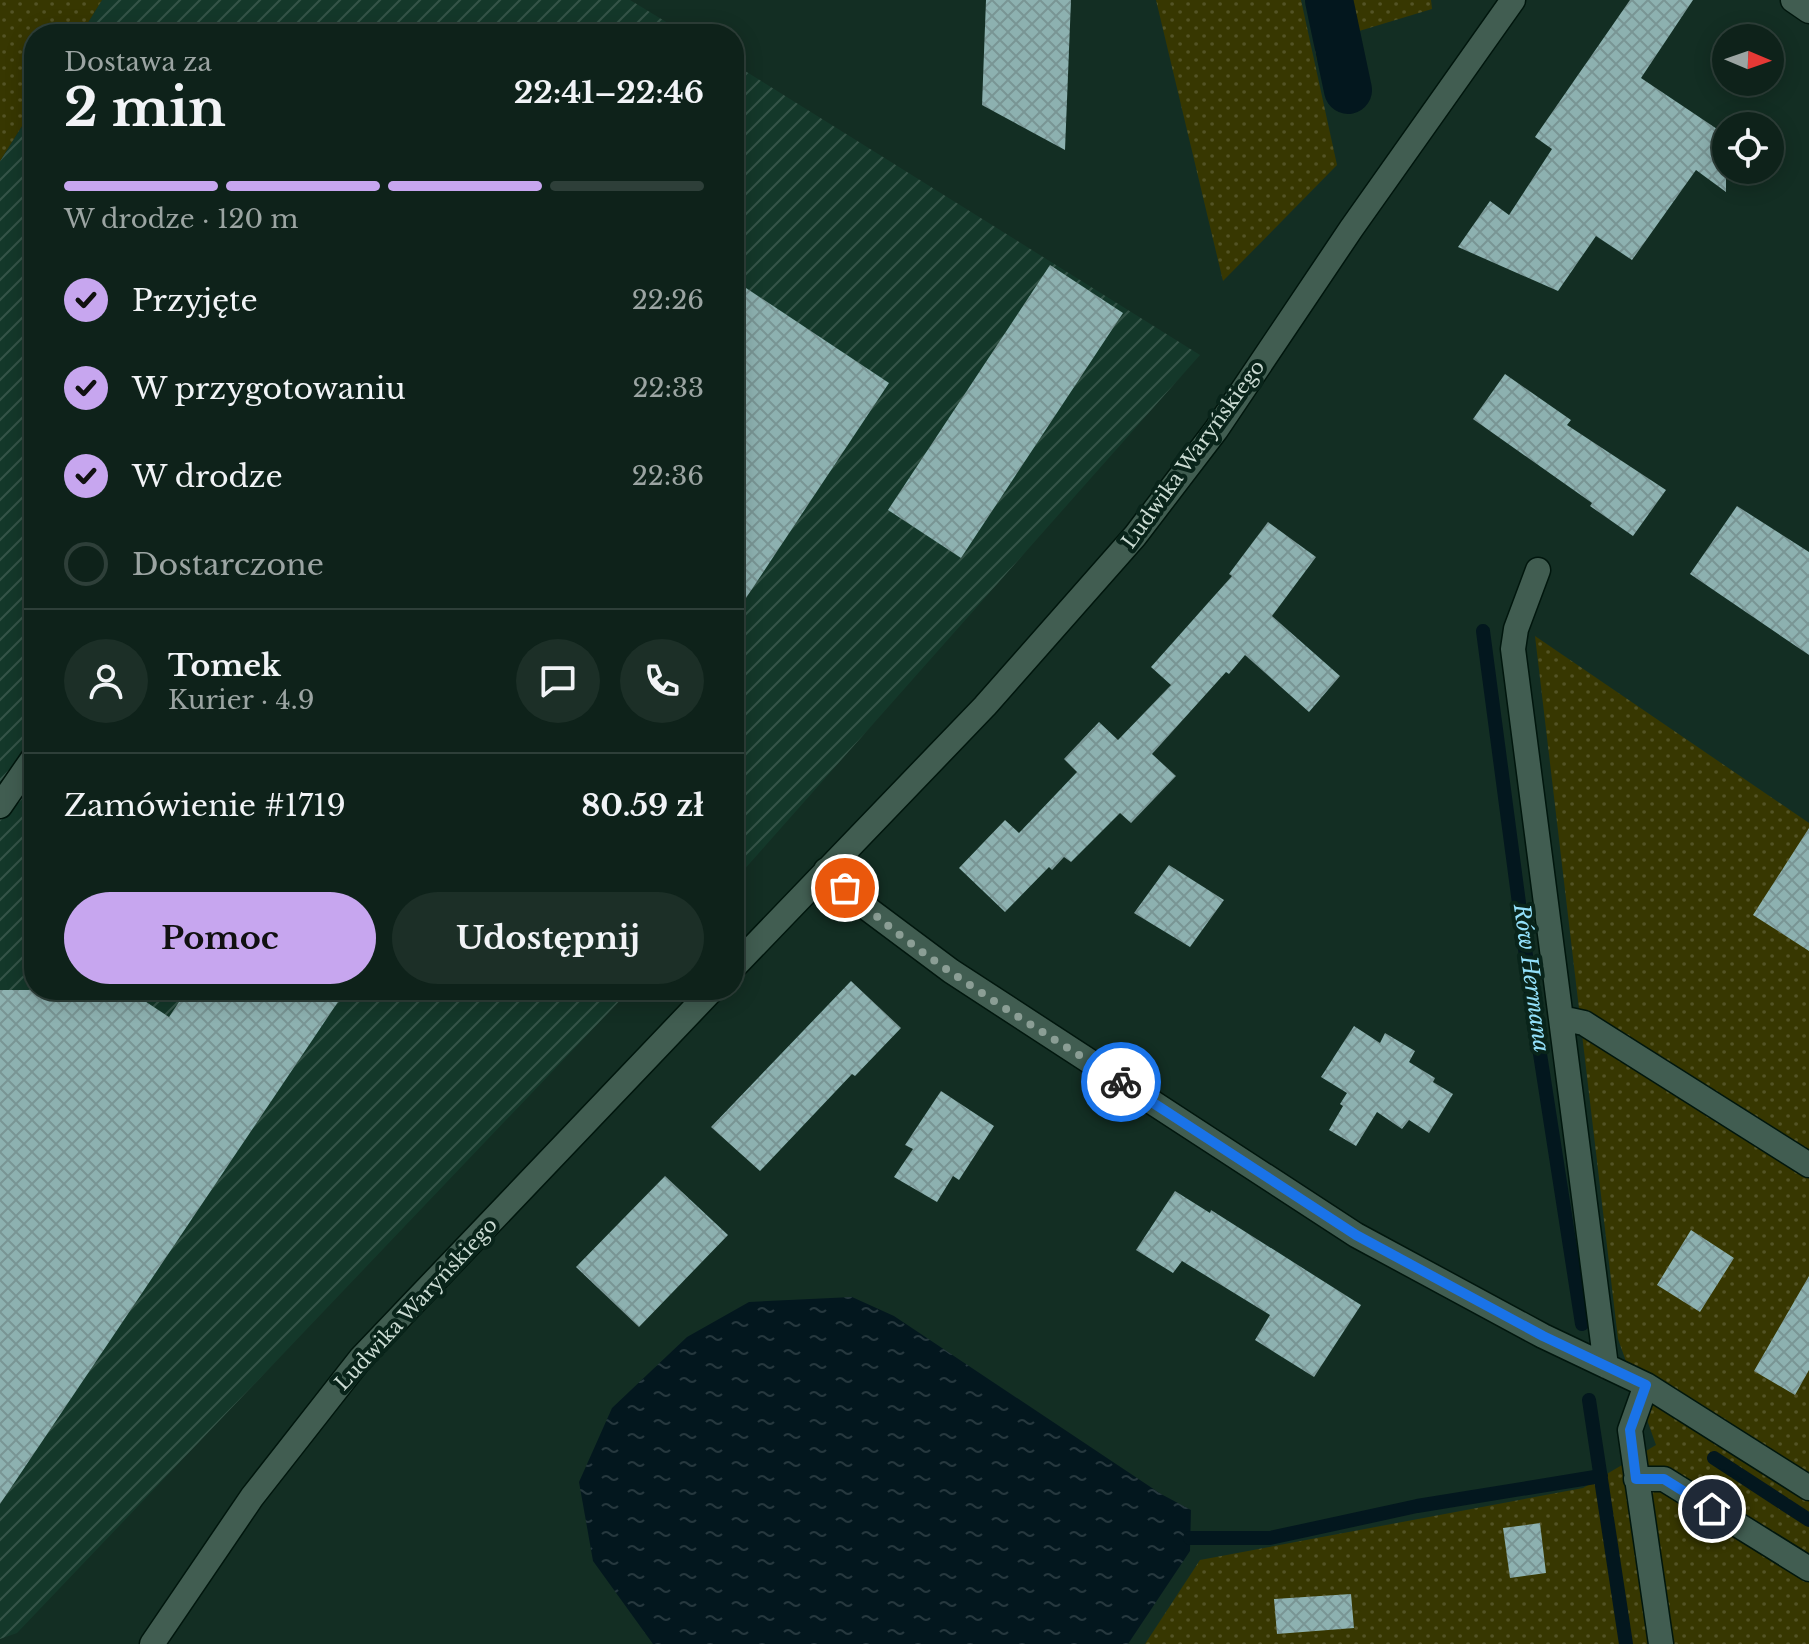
<!DOCTYPE html>
<html lang="pl">
<head>
<meta charset="utf-8">
<style>
  body { margin:0; font-family:"Libre Baskerville",serif; background:#1c2f27; color:#f1f3f6; height:100vh; display:flex; flex-direction:column; font-size:30px; white-space:nowrap }
  * { box-sizing:border-box; margin:0 }
  p { font-size:26px; color:#9ba4a2 }
  .icon { flex:none; width:44px; height:44px; fill:none; stroke:currentColor; stroke-width:2; stroke-linecap:round; stroke-linejoin:round }
  .map { position:relative; flex:1; overflow:hidden }
  .sheet { position:absolute; left:24px; top:24px; width:720px; height:976px; display:flex; flex-direction:column; background:#0e221a; border-radius:32px; box-shadow:0 4px 20px #0003,0 0 0 2px #2e3f39 }
  .sheet>* { flex:none }
  .needle { width:52px; rotate:92deg }
  .controls { position:absolute; left:1712px; top:24px; display:grid; gap:16px }
  .controls a { display:grid; place-items:center; width:72px; height:72px; border-radius:50%; background:#0e221a; box-shadow:0 4px 20px #0003,0 0 0 2px #2e3f39; font-size:40px }
  .pin { position:absolute; display:grid; place-items:center; width:68px; height:68px; color:#fff; margin:-34px; border:4px solid #fff; border-radius:50%; box-shadow:0 2px 8px #0007 }
  .courier { position:absolute; display:grid; place-items:center; width:80px; height:80px; margin:-40px; border:6px solid #1a73e8; border-radius:50%; background:#fff; color:#222; box-shadow:0 2px 10px #0007 }
  .summary em { font-style:normal; font-weight:800 }
  .summary div { display:flex; flex-direction:column-reverse }
  .summary { display:flex; align-items:center; justify-content:space-between; height:136px; padding:0 40px }
  h1 { font-size:52px; font-weight:800; line-height:60px }
  .bar { display:grid; grid-template-columns:repeat(4,1fr); gap:12px 8px; align-content:center; height:96px; padding:0 40px }
  .bar i { height:10px; border-radius:6px; background:#2e3f39 }
  .bar .selected { background:#c7a6ef }
  .bar p { grid-column:span 4 }
  .line { display:flex; align-items:center; gap:20px; padding:0 40px; border-top:2px solid #2e3f39 }
  .line div { flex:1 }
  .round { display:grid; place-items:center; flex:none; width:84px; height:84px; border-radius:42px; background:#1c2f27 }
  ol { padding:0 40px; list-style:none }
  li { display:flex; align-items:center; gap:24px; height:88px }
  li p { margin-inline-start:auto }
  li .icon { padding:8px; border-radius:50%; background:#c7a6ef; color:#111; stroke-width:4 }
  li:last-child { color:#9ba4a2 }
  li i { width:44px; height:44px; border:4px solid #2e3f39; border-radius:50% }
  .cta { display:flex; gap:16px; margin-top:auto; padding:16px 40px }
  .cta a { flex:1; height:92px; border-radius:48px; background:#c7a6ef; color:#111; font-size:32px; font-weight:800; line-height:92px; text-align:center }
  .cta a+a { background:#1c2f27; color:#f1f3f6 }
  .map>svg:first-child { display:block }
  .industrial { fill:url(#industrial-furrows) }
  .grass { fill:url(#grass-dots) }
  .water { fill:url(#water-ripples) }
  .lines { fill:none; stroke-linecap:round; stroke-linejoin:round }
  .stream { stroke:#03171e; stroke-width:14 }
  .canal { stroke:#03171e; stroke-width:48 }
  .building { fill:url(#building-cross-hatch) }
  .minor-casing { stroke:#00160d; stroke-width:27 }
  .minor { stroke:#415d51; stroke-width:24 }
  .done { stroke:#8b9e95; stroke-width:8; stroke-dasharray:0 14.4 }
  .route { stroke:#1a73e8; stroke-width:10 }
  .labels { text-anchor:middle; stroke-width:8; stroke-linejoin:round; paint-order:stroke }
  .street-label { font-size:20px; fill:#cbdbd3; stroke:#09241a }
  .water-label { font-size:22px; font-style:italic; fill:#93e0fa; stroke:#09241a }
</style>
</head>
<body>
<div class="map">
<svg width="1809" height="1644" viewBox="0 0 1809 1644">
  <defs>
    <pattern id="industrial-furrows" width="10" height="10" patternUnits="userSpaceOnUse" patternTransform="scale(2)"><rect width="10" height="10" fill="#14382a"/><path d="M-1 1l2-2M0 10L10 0M9 11l2-2" fill="none" stroke="#355448"/></pattern>
    <pattern id="grass-dots" width="8" height="8" patternUnits="userSpaceOnUse" patternTransform="scale(2)"><rect width="8" height="8" fill="#373701"/><path d="M2 2h.1M6 6h.1" fill="none" stroke="#535325" stroke-width="1.8" stroke-linecap="round"/></pattern>
    <pattern id="water-ripples" width="26" height="14" patternUnits="userSpaceOnUse" patternTransform="scale(2)"><rect width="26" height="14" fill="#03171e"/><path d="M2 4q2-2 4 0t4 0M15 11q2-2 4 0t4 0" fill="none" stroke="#26383e"/></pattern>
    <pattern id="building-cross-hatch" width="8" height="8" patternUnits="userSpaceOnUse" patternTransform="scale(2)"><rect width="8" height="8" fill="#8db1b0"/><path d="M0 0l8 8M0 8l8-8" fill="none" stroke="#799594"/></pattern>
  </defs>
  <rect width="100%" height="100%" fill="#132e23"/>
  <!-- industrial -->
  <path class="industrial" d="M 102,0 L 630,0 L 686,34 L 81,34 Z
    M 734,64 L 1200,355 L 734,881 Z
    M 34,108 L 34,990 L 630,990 L 17,1633 L 0,1639 L 0,161 Z"/>
  <!-- grass -->
  <path class="grass" d="M 0,0 L 102,0 L 81,34 L 34,34 L 34,107 L 0,161 Z
    M 1156,0 L 1301,0 L 1337,165 L 1223,281 Z
    M 1307,0 L 1431,0 L 1432,9 L 1336,38 L 1317,61 Z
    M 1535,636 L 1809,823 L 1809,1644 L 1145,1644 L 1200,1560 L 1583,1488 L 1656,1445 L 1618,1339 Z"/>
  <!-- water -->
  <path class="water" d="M 852,1297 L 894,1316 L 1161,1494 L 1191,1510 L 1190,1551 L 1128,1644 L 653,1644 L 593,1561 L 579,1482 L 612,1408 L 687,1337 L 749,1302 Z"/>
  <g class="lines">
    <!-- stream -->
    <path class="stream" d="M 1483,631 L 1533,1009 L 1582,1324
      M 1589,1400 L 1626,1644
      M 1714,1458 L 1809,1520
      M 1190,1538 L 1270,1538 L 1417,1506 L 1601,1476"/>
    <!-- canal -->
    <path class="canal" d="M 1329,0 L 1348,90"/>
  </g>
  <!-- building -->
  <path class="building" d="M 986,0 L 1071,0 L 1065,150 L 982,105 Z
    M 1630,0 L 1693,0 L 1641,78 L 1726,135 L 1726,192 L 1696,170 L 1632,260 L 1596,236 L 1558,291 L 1458,247 L 1490,201 L 1509,215 L 1552,149 L 1535,137 Z
    M 1050,265 L 1123,313 L 961,558 L 888,510 Z
    M 734,280 L 889,383 L 734,616 Z
    M 1505,374 L 1571,420 L 1567,425 L 1666,490 L 1633,536 L 1590,506 L 1592,503 L 1473,419 Z
    M 1737,506 L 1809,552 L 1809,655 L 1690,574 Z
    M 1268,522 L 1316,557 L 1272,616 L 1340,676 L 1309,712 L 1245,655 L 1229,674 L 1226,672 L 1152,754 L 1176,776 L 1131,823 L 1120,813 L 1071,862 L 1064,857 L 1052,870 L 1049,867 L 1005,912 L 959,868 L 1005,820 L 1019,833 L 1077,772 L 1064,759 L 1099,722 L 1118,740 L 1171,685 L 1151,667 L 1232,576 L 1229,574 Z
    M 1809,828 L 1809,951 L 1753,915 Z
    M 1169,865 L 1224,900 L 1190,947 L 1134,913 Z
    M 851,981 L 901,1028 L 855,1076 L 852,1074 L 760,1171 L 711,1127 Z
    M 0,990 L 128,990 L 169,1017 L 187,990 L 346,990 L 0,1504 Z
    M 1354,1026 L 1380,1043 L 1385,1033 L 1415,1051 L 1409,1062 L 1435,1078 L 1433,1082 L 1453,1094 L 1429,1133 L 1409,1120 L 1402,1129 L 1377,1112 L 1356,1146 L 1329,1130 L 1343,1106 L 1340,1104 L 1347,1093 L 1321,1077 Z
    M 941,1091 L 994,1126 L 959,1180 L 953,1176 L 937,1202 L 894,1177 L 913,1149 L 905,1145 Z
    M 665,1176 L 728,1235 L 639,1327 L 576,1267 Z
    M 1175,1191 L 1210,1213 L 1211,1210 L 1361,1305 L 1314,1377 L 1255,1340 L 1270,1315 L 1182,1261 L 1173,1273 L 1136,1250 Z
    M 1691,1230 L 1734,1258 L 1700,1312 L 1657,1285 Z
    M 1809,1276 L 1809,1370 L 1795,1395 L 1754,1371 Z
    M 1540,1523 L 1546,1573 L 1510,1578 L 1503,1528 Z
    M 1351,1594 L 1354,1628 L 1277,1634 L 1274,1599 Z"/>
  <g class="lines">
    <defs>
      <path id="minor" d="M 1793,0 L 1809,11
        M 1538,570 L 1516,629 L 1513,649 L 1606,1366
        M 0,806 L 34,757
        M 826,870 L 864,906 L 951,971 L 1356,1235 L 1543,1336 L 1646,1385 L 1809,1488
        M 734,967 L 985,706 L 1135,536 L 1216,430 L 1351,229 L 1513,0
        M 1561,1018 L 1584,1023 L 1809,1165
        M 1646,1385 L 1630,1430 L 1661,1644
        M 1636,1479 L 1664,1479 L 1809,1569
        M 152,1644 L 252,1497 L 361,1358 L 712,990"/>
    </defs>
    <!-- minor casing -->
    <use href="#minor" class="minor-casing"/>
    <!-- minor -->
    <use href="#minor" class="minor"/>
  </g>
  <g class="lines">
    <!-- done -->
    <path class="done" d="M 845,888 C 922,962 1031,1023 1121,1082"/>
    <!-- route -->
    <path class="route" d="M 1121,1082 L 1356,1235 L 1543,1336 L 1646,1385 L 1630,1430 L 1636,1479 L 1664,1479 L 1712,1509"/>
  </g>
  <g class="labels">
    <!-- street labels -->
    <g class="street-label">
      <text transform="translate(1193 454) rotate(-54)" y="7">Ludwika Waryńskiego</text>
      <text transform="translate(416 1304) rotate(-47)" y="7">Ludwika Waryńskiego</text>
    </g>
    <!-- water labels -->
    <g class="water-label">
      <text transform="translate(1532 978) rotate(82)" y="8">Rów Hermana</text>
    </g>
  </g>
</svg>
<div class="controls">
<a><svg class="needle" viewBox="-14 -14 28 28"><path d="M0-13l5 13h-10z" fill="#e53935"/><path d="M0 13l5-13h-10z" fill="#9ba4a2"/></svg></a>
<a><svg class="icon" aria-label="locate" viewBox="0 0 24 24"><circle cx="12" cy="12" r="6"/><path d="M12 2v4M12 18v4M2 12h4M18 12h4"/></svg></a>
</div>
<div class="pin" style="left:845px;top:888px;background:#ea580c"><svg class="icon" aria-label="bag" viewBox="0 0 24 24"><path d="M5 8h14l-1 12H6zM9 8a3 3 0 0 1 6 0"/></svg></div>
<div class="pin" style="left:1712px;top:1509px;background:#1f2937"><svg class="icon" aria-label="home" viewBox="0 0 24 24"><path d="M3 11l9-7 9 7M6 9v11h12V9"/></svg></div>
<div class="courier" style="left:1121px;top:1082px"><svg class="icon" aria-label="bike" viewBox="0 0 24 24"><circle cx="6" cy="16" r="4"/><circle cx="18" cy="16" r="4"/><path d="M6 16l4-8h5l3 8M10 8l3 8H6M13 5h3"/></svg></div>
<section class="sheet">
<div class="summary"><div><h1>2 min</h1><p>Dostawa za</p></div><em>22:41–22:46</em></div>
<div class="bar"><i class="selected"></i><i class="selected"></i><i class="selected"></i><i></i><p>W drodze · 120 m</p></div>
<ol>
<li><svg class="icon" aria-label="check" viewBox="0 0 24 24"><path d="M5 12l5 5 9-10"/></svg>Przyjęte<p>22:26</p></li>
<li><svg class="icon" aria-label="check" viewBox="0 0 24 24"><path d="M5 12l5 5 9-10"/></svg>W przygotowaniu<p>22:33</p></li>
<li><svg class="icon" aria-label="check" viewBox="0 0 24 24"><path d="M5 12l5 5 9-10"/></svg>W drodze<p>22:36</p></li>
<li><i></i>Dostarczone</li>
</ol>
<div class="line" style="height:144px"><a class="round"><svg class="icon" aria-label="person" viewBox="0 0 24 24"><circle cx="12" cy="8" r="4"/><path d="M4 21q1-7 8-7t8 7"/></svg></a><div><b>Tomek</b><p>Kurier · 4.9</p></div><a class="round"><svg class="icon" aria-label="chat" viewBox="0 0 24 24"><path d="M4 5h16v11H9l-5 4z"/></svg></a><a class="round"><svg class="icon" aria-label="phone" viewBox="0 0 24 24"><path d="M5 4h4l2 5-3 2q2 4 5 5l2-3 5 2v4C11 20 4 13 5 4z"/></svg></a></div>
<div class="line" style="height:104px"><div>Zamówienie #1719</div><b>80.59 zł</b></div>
<div class="cta"><a>Pomoc</a><a>Udostępnij</a></div>
</section>
</div>
</body>
</html>
